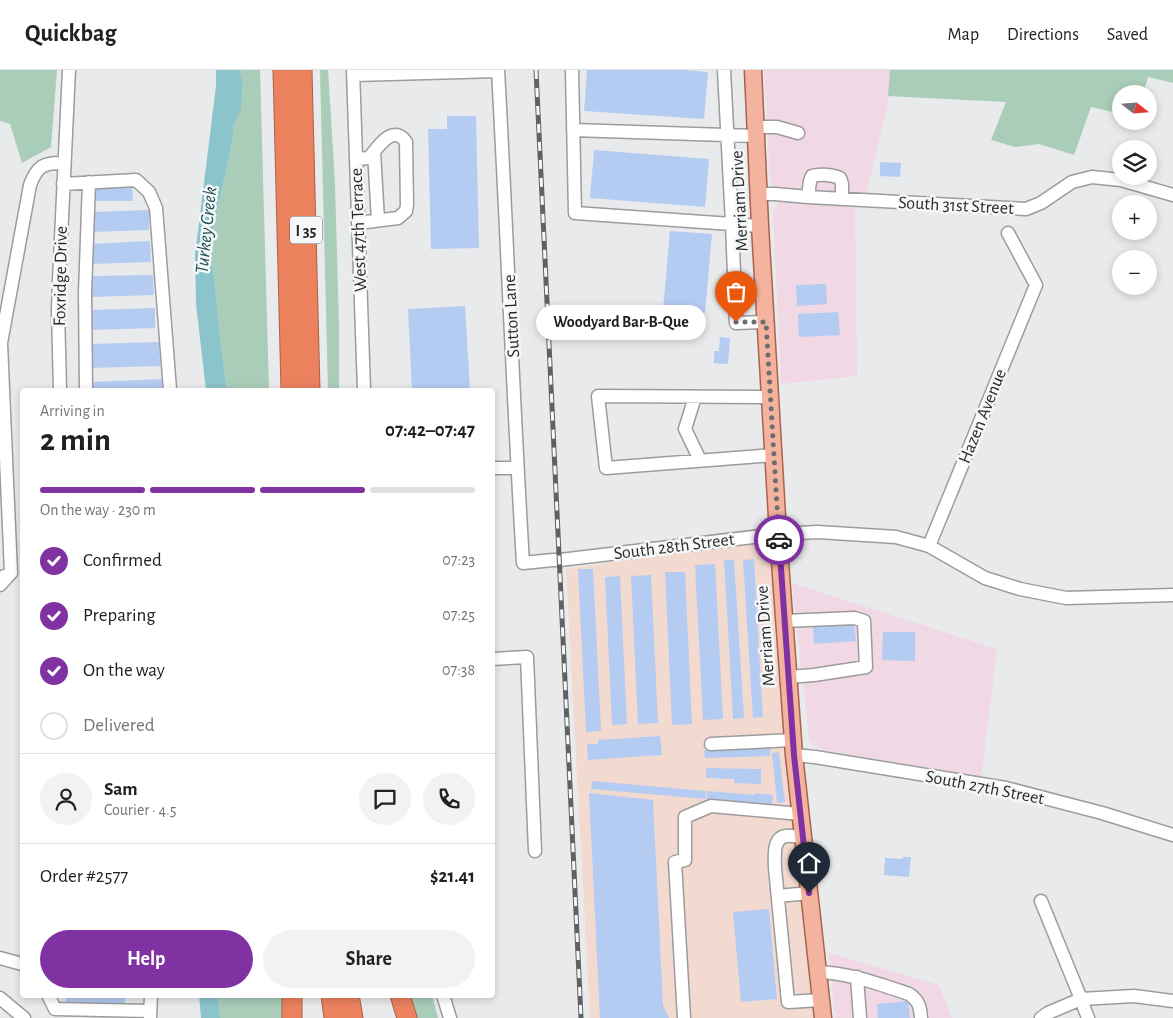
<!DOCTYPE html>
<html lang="en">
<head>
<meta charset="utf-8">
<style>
  body { margin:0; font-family:"Alegreya Sans",sans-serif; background:#f2f2f2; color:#202124; height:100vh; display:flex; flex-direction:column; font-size:19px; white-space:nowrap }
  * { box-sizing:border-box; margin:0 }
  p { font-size:16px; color:#757577 }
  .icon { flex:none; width:28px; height:28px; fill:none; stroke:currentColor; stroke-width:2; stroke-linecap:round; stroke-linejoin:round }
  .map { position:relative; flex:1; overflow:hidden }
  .side { position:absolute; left:20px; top:318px; width:475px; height:610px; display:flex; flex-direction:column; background:#fff; border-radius:5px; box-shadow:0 2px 8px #0003 }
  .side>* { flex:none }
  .needle { width:32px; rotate:107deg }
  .fabs { position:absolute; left:1112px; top:15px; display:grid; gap:10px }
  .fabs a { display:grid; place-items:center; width:45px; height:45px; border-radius:50%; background:#fff; box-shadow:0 2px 8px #0003; font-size:25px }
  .pin { position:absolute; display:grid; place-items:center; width:42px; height:42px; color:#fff; margin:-51px -21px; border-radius:50% 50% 50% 0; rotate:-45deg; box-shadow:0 0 5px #0007 }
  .pin .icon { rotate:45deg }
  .courier { position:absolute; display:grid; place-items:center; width:50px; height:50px; margin:-25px; border:4px solid #8032a3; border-radius:50%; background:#fff; color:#222; box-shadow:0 1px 6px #0007 }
  .bubble { position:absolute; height:35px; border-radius:18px; background:#fff; box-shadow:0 2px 8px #0003; font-size:16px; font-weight:700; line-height:35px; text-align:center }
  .summary em { font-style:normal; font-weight:700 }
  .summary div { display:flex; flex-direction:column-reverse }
  .summary { display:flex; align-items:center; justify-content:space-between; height:85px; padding:0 20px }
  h1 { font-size:32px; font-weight:700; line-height:38px }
  .bar { display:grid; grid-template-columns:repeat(4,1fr); gap:8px 5px; align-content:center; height:60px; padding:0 20px }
  .bar i { height:6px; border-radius:4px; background:#e0e0e0 }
  .bar .selected { background:#8032a3 }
  .bar p { grid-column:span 4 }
  .line { display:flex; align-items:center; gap:12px; padding:0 20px; border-top:1px solid #e0e0e0 }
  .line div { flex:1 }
  .round { display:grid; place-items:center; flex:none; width:52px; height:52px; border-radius:26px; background:#f2f2f2 }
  ol { padding:0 20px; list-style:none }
  li { display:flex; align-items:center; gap:15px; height:55px }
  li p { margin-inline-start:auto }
  li .icon { padding:5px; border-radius:50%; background:#8032a3; color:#fff; stroke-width:4 }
  li:last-child { color:#757577 }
  li i { width:28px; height:28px; border:2px solid #e0e0e0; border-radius:50% }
  .button { display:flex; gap:10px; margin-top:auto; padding:10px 20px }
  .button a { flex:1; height:58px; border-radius:30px; background:#8032a3; color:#fff; font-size:20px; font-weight:700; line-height:58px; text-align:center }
  .button a+a { background:#f2f2f2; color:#202124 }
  header { display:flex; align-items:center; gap:30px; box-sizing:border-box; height:70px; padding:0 25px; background:#fff; border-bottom:1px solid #e0e0e0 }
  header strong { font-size:24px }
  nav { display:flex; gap:28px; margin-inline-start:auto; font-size:18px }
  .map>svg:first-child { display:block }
  .commercial { fill:#f0d8e4 }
  .industrial { fill:#f3dad1 }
  .green { fill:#a9cdb9 }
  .water { fill:#8bc4cb }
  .building { fill:#b4cbf2 }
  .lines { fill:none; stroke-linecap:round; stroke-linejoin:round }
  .minor-casing { stroke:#9b9c9d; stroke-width:15 }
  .major-casing { stroke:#a8634c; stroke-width:19 }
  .highway-casing { stroke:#a8634c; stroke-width:21 }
  .minor { stroke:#fff; stroke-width:12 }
  .major { stroke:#f4b39e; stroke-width:16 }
  .highway { stroke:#ec815e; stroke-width:19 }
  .rail-casing { stroke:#606162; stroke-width:5 }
  .rail { stroke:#f6f7f9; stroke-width:3; stroke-dasharray:9; stroke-linecap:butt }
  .done { stroke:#6d6e6e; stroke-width:5; stroke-dasharray:0 9 }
  .route { stroke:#8032a3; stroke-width:6 }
  .labels { text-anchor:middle; stroke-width:5; stroke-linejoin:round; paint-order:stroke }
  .shield { fill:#f6f7f9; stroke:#676869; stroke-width:1 }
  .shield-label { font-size:16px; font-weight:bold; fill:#2a2b2b }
  .street-label { font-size:18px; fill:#2a2b2b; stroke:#f6f7f9 }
  .water-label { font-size:19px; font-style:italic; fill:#1b4e54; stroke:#f6f7f9 }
</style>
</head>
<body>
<header>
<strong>Quickbag</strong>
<nav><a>Map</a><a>Directions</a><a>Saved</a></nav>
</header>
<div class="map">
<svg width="1173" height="948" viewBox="0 0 1173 948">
  <rect width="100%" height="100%" fill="#e9eaeb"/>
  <!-- commercial -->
  <path class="commercial" d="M 764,0 L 890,0 L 888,34 L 866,125 L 776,119 L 770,112 Z
    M 784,130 L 855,132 L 857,306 L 781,314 L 773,145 L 777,135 L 780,131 Z
    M 792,513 L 997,579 L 981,707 L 824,680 L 818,678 L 811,673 L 809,668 Z
    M 829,883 L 939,915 L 952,948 L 835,948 Z"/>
  <!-- industrial -->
  <path class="industrial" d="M 762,470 L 768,471 L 771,473 L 817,948 L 590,948 L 566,499 Z"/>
  <!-- green -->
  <path class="green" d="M 0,0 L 57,0 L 51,77 L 22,93 L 10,54 L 0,51 Z
    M 240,0 L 260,0 L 269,320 L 227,320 L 220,268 L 214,206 L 209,184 L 212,164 L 231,79 L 234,54 L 241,38 L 243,15 Z
    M 320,0 L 328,0 L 335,113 L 339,256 L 339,320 L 328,320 Z
    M 890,0 L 1173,0 L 1173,13 L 1148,7 L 1143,24 L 1121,24 L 1121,44 L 1091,37 L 1074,85 L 1039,74 L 1015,77 L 991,70 L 1006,32 L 888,26 Z
    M 218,925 L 283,925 L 283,948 L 220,948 Z
    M 409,925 L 432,925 L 438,948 L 416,948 Z"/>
  <!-- water -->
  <path class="water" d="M 216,0 L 240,0 L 243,15 L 241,39 L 234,54 L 231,79 L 212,164 L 209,184 L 214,206 L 220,268 L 227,320 L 206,320 L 196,234 L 195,185 L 216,16 Z
    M 199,925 L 218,925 L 220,948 L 201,948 Z"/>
  <!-- building -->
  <path class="building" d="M 587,0 L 684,0 L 708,2 L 704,49 L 584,41 Z
    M 447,46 L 476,46 L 479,178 L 431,179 L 428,59 L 447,59 Z
    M 594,80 L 709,89 L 705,137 L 590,128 Z
    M 880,92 L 901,93 L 900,107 L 880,106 Z
    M 92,115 L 132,115 L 133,131 L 92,131 Z
    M 149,140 L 149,160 L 92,162 L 92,142 Z
    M 670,161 L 712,164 L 705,243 L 663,240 Z
    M 150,171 L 151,192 L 90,194 L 90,174 Z
    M 153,205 L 154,225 L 90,227 L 90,206 Z
    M 826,214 L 827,234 L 797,236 L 796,215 Z
    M 465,236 L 470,320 L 412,320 L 408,239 Z
    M 155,238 L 155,258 L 90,260 L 90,240 Z
    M 838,242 L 840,265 L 799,267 L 798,244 Z
    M 720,267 L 730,268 L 728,294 L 714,293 L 714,281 L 719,281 Z
    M 159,272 L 160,296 L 90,298 L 89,274 Z
    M 163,309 L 163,320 L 90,320 L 90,312 Z
    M 754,489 L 763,647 L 753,648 L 743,490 Z
    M 724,490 L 734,490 L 744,648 L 733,649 Z
    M 715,494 L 723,649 L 703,650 L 695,495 Z
    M 578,499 L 593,499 L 601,661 L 586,662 Z
    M 665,502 L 685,502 L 692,654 L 672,655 Z
    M 651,505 L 658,653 L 638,654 L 631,506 Z
    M 620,506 L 627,654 L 612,655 L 605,507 Z
    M 854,554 L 856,571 L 814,574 L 813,557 Z
    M 883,562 L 915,562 L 915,591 L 882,590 Z
    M 660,666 L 662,685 L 588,690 L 587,674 L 598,674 L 598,670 Z
    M 770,678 L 770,686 L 705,688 L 704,680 Z
    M 779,682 L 785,732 L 777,733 L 772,683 Z
    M 706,698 L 761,699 L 761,714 L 734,713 L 734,709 L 706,708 Z
    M 592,711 L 706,721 L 706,729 L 591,719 Z
    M 707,721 L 755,725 L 755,723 L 773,725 L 772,735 L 707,729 Z
    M 589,723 L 653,730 L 663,935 L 669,948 L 600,948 Z
    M 903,787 L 911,787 L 909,807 L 884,805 L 885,788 L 903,789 Z
    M 769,839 L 777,929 L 741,932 L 733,842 Z
    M 66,925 L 125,925 L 125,933 L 66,933 Z
    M 908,931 L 910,948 L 878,948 L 877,934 Z"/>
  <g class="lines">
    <defs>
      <path id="minor" d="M 353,0 L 364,320
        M 498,0 C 507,164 513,329 523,493 L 553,490 L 560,490 L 778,464 L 818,462 L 896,467 L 929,476 L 985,508 L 1020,519 L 1066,528 L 1173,525
        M 572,0 L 575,143 L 760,156
        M 724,0 L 732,154 L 736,253 L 766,252
        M 354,5 L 498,1
        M 755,57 L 777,57 L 798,63
        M 573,60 L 756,66
        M 374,82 L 378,150
        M 356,89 L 369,88 C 378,77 393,53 406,72 L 407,135 L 406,141 L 398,148 L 358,153
        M 63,114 L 136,110 L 149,122 L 156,138 L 170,320
        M 759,124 L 775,124 L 808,127 L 1026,139 L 1041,133 L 1072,112 L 1092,107 L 1121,110 L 1173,125
        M 808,127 L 810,111 L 812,106 C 822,104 830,104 840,108 L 842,114 L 842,128
        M 60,320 L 58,241 L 59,211 L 69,0
        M 86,320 L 85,223 L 89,112
        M 695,327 L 685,359 L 700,390
        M 770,327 L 598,326 L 606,398 L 774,385
        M 492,398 L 517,398
        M 929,476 L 1036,215 L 1008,163
        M 11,503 L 1,273 L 30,115 C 37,96 44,92 64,93
        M 0,508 L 11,503 L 0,515
        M 784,551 L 855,548 L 864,551 L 866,597 L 814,605 L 788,607
        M 492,589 L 527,587 L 535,781
        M 711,674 L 793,670
        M 794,685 L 815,687 L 1006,718 L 1102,743 L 1173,765
        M 803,767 C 797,767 791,765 786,766 C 772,768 775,788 775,798 L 788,932 L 821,930
        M 778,826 L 809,823
        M 1041,831 L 1081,929 L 1088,948
        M 0,888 L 22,894
        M 818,902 C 850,903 879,914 909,924 C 919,931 920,936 921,948
        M 857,907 L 860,948
        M 48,925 L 55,939 L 150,941
        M 443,925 L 450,948
        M 0,928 L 24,948
        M 150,948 L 151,925
        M 684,948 L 675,792 L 685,790 L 685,747 L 711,736 L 800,744
        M 1041,948 L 1048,943 L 1081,929 L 1134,926 L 1173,931"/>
      <path id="major" d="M 753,0 L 760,156 L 778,464 L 794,685 L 823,948"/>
      <path id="highway" d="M 283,0 L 291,320
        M 302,0 L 310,320
        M 292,925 L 292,948
        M 331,925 L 334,948
        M 349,925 L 353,948
        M 400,925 L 407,948"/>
    </defs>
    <!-- minor casing -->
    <use href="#minor" class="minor-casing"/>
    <!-- major casing -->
    <use href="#major" class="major-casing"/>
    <!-- highway casing -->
    <use href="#highway" class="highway-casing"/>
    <!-- minor -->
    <use href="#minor" class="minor"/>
    <!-- major -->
    <use href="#major" class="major"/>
    <!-- highway -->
    <use href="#highway" class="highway"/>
    <defs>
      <path id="rail" d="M 536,0 L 581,948"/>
    </defs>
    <!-- rail casing -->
    <use href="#rail" class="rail-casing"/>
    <!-- rail -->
    <use href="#rail" class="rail"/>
  </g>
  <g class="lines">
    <!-- done -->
    <path class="done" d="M 736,252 L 766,252 L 779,470"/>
    <!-- route -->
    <path class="route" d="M 779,470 L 794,685 L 809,823"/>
  </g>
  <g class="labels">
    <!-- shield labels -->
    <rect class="shield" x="290" y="146.5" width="32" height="27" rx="4"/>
    <g class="shield-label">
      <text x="306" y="166">I 35</text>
    </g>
    <!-- street labels -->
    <g class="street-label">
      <text transform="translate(739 131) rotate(-93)" y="6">Merriam Drive</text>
      <text transform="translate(956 135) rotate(3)" y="6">South 31st Street</text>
      <text transform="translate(358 160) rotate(-92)" y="6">West 47th Terrace</text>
      <text transform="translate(60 206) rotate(-89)" y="6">Foxridge Drive</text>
      <text transform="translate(511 246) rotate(-93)" y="6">Sutton Lane</text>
      <text transform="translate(982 346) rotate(-68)" y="6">Hazen Avenue</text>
      <text transform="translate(674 476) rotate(-7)" y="6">South 28th Street</text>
      <text transform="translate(765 566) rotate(-94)" y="6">Merriam Drive</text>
      <text transform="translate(985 717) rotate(11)" y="6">South 27th Street</text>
    </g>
    <!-- water labels -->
    <g class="water-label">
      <text transform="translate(205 160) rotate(-84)" y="7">Turkey Creek</text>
    </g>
  </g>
</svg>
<div class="fabs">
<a><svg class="needle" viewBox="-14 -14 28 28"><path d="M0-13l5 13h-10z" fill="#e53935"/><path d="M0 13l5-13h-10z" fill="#757577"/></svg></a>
<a><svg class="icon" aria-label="layers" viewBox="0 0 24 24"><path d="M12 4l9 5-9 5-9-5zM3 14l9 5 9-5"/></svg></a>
<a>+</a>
<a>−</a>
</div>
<div class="pin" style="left:736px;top:252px;background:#ea580c"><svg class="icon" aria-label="bag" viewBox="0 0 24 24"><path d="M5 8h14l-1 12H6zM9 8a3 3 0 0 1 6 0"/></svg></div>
<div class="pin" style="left:809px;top:823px;background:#1f2937"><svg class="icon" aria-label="home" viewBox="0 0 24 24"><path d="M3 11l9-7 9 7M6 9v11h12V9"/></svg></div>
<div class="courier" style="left:779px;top:470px"><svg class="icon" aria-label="car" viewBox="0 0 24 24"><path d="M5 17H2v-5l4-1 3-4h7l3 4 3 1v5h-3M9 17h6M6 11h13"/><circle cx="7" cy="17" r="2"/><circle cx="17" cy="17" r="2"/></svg></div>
<div class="bubble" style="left:536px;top:235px;width:170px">Woodyard Bar-B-Que</div>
<section class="side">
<div class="summary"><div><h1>2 min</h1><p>Arriving in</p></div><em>07:42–07:47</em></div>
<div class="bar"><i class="selected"></i><i class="selected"></i><i class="selected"></i><i></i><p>On the way · 230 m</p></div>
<ol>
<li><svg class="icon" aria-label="check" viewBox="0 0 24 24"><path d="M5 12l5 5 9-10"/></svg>Confirmed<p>07:23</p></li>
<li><svg class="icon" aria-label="check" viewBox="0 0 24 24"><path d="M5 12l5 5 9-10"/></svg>Preparing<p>07:25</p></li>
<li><svg class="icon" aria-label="check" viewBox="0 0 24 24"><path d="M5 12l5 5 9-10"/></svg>On the way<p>07:38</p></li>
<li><i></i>Delivered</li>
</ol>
<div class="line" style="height:90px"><a class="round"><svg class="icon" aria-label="person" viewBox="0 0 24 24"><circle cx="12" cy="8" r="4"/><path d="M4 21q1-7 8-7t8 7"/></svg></a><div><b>Sam</b><p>Courier · 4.5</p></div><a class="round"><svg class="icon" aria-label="chat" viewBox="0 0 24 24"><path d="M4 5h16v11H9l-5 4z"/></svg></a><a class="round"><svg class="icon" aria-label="phone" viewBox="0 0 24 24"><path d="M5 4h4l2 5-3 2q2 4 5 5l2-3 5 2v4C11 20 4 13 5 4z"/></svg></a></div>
<div class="line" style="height:65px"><div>Order #2577</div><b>$21.41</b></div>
<div class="button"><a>Help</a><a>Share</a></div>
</section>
</div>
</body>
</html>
